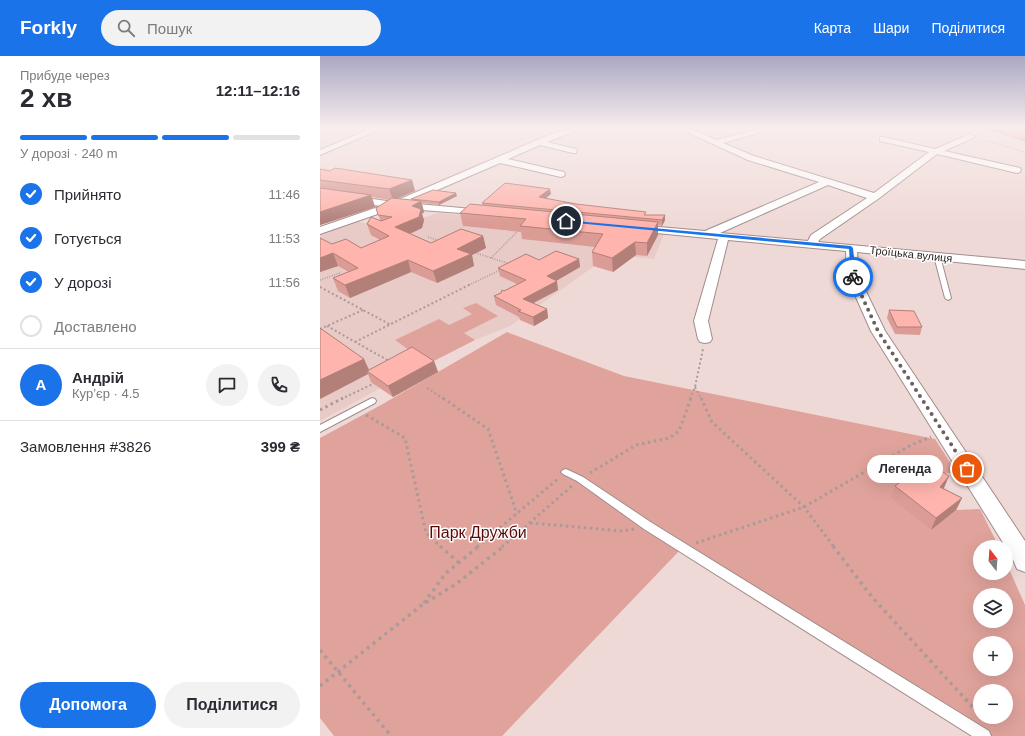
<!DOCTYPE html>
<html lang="uk">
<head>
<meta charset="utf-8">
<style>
  body { margin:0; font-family:Arial,sans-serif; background:#f2f2f3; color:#2b2b33; height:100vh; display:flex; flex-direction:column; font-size:15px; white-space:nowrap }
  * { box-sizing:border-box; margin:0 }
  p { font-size:13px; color:#7c7c81 }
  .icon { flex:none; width:22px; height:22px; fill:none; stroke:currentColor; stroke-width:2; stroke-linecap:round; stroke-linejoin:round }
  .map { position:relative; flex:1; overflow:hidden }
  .details { display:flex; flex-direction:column; background:#fff; width:320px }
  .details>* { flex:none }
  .needle { width:26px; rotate:343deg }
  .fabs { position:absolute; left:653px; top:484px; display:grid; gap:8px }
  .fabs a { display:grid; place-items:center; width:40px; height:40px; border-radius:50%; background:#fff; box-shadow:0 4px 16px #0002; font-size:20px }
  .pin { position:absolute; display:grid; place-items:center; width:34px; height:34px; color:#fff; margin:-17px; border:2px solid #fff; border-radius:50%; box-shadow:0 1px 4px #0007 }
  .courier { position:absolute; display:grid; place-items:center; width:40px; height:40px; margin:-20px; border:3px solid #1a73e8; border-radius:50%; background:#fff; color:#222; box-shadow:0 1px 5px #0007 }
  .bubble { position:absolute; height:28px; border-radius:14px; background:#fff; box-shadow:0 4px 16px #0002; font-size:13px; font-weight:700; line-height:28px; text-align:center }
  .overview em { font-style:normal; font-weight:700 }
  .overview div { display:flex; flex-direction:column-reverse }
  .overview { display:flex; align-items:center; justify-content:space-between; height:68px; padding:0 20px }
  h1 { font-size:26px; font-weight:700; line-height:30px }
  .bar { display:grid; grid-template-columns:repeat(4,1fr); gap:6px 4px; align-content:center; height:48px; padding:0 20px }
  .bar i { height:5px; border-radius:3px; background:#e1e1e2 }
  .bar .current { background:#1a73e8 }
  .bar p { grid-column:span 4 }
  .line { display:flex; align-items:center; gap:10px; padding:0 20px; border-top:1px solid #e1e1e2 }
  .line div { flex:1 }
  .round { display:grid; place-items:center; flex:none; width:42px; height:42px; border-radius:21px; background:#f2f2f3 }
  ol { padding:0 20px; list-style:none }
  li { display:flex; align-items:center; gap:12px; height:44px }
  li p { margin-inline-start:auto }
  li .icon { padding:4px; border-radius:50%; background:#1a73e8; color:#fff; stroke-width:4 }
  li:last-child { color:#7c7c81 }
  li i { width:22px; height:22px; border:2px solid #e1e1e2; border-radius:50% }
  .button { display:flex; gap:8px; margin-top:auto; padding:8px 20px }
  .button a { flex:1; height:46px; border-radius:24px; background:#1a73e8; color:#fff; font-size:16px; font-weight:700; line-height:46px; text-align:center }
  .button a+a { background:#f2f2f3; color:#2b2b33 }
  header { display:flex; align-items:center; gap:24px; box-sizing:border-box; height:56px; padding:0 20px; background:#1a73e8; color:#fff }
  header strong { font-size:19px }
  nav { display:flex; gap:22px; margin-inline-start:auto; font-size:14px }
  .search { width:280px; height:36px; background:#f2f2f3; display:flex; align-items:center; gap:10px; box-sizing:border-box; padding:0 14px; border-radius:22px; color:#7c7c81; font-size:15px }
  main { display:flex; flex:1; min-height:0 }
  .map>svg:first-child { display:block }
  .built { fill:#e8cac7 }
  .green { fill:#e0a39c; fill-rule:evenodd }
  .water { fill:#ee948b; stroke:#b2706a }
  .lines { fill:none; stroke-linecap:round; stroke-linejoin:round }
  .service-casing { stroke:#a18d8b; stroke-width:2 }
  .minor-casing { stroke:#a18d8b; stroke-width:2 }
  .path-far3 { stroke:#ab9a97; stroke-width:1.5; stroke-dasharray:1 1.5; stroke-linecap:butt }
  .path-far2 { stroke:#ab9a97; stroke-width:2; stroke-dasharray:2 2.5; stroke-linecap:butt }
  .path-far1 { stroke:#ab9a97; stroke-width:3; stroke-dasharray:2.5 3.5; stroke-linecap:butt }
  .path { stroke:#ab9a97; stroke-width:3.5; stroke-dasharray:3 4.5; stroke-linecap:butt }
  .service { fill:#fff; fill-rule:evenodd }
  .minor { fill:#fff; fill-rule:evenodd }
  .wall { fill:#db9c95 }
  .shaded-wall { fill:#b27f79 }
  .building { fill:#ffb5ad; stroke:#b27f79 }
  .route { fill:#1a73e8 }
  .done { stroke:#6c5f5d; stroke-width:4; stroke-dasharray:0 7.2 }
  .labels { text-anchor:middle; stroke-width:3; stroke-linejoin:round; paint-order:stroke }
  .far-street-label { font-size:11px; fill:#251d1c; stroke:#fff }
  .near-park-label { font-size:16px; fill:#59090b; stroke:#fff }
</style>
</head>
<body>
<header>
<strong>Forkly</strong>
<div class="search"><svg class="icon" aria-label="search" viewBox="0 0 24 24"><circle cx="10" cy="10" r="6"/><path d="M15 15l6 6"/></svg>Пошук</div>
<nav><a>Карта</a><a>Шари</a><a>Поділитися</a></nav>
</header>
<main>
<section class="details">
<div class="overview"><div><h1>2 хв</h1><p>Прибуде через</p></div><em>12:11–12:16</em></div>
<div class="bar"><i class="current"></i><i class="current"></i><i class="current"></i><i></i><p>У дорозі · 240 m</p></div>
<ol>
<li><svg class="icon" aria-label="check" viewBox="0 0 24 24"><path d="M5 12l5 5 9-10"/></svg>Прийнято<p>11:46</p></li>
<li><svg class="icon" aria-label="check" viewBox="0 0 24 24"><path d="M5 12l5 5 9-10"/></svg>Готується<p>11:53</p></li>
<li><svg class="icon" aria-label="check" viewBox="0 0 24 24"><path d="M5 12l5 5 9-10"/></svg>У дорозі<p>11:56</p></li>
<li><i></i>Доставлено</li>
</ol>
<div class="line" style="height:72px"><b class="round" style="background:#1a73e8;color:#fff">А</b><div><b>Андрій</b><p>Кур’єр · 4.5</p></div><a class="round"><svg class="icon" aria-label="chat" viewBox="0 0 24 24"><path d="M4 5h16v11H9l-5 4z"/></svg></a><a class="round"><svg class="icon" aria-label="phone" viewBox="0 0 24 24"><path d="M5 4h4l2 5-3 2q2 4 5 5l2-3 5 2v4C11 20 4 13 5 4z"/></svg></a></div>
<div class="line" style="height:52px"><div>Замовлення #3826</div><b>399 ₴</b></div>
<div class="button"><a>Допомога</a><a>Поділитися</a></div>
</section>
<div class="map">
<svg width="705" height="680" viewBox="0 0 705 680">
  <rect width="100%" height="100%" fill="#efd9d6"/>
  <!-- built -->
  <path class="built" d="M 118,157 L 154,160 L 144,170 L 191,175 L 201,165 L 344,178 L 334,203 L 290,199 L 190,270 L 155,284 L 79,322 L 0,365 L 0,179 L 38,166 L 73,172 Z"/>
  <!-- green -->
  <path class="green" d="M 156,247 L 178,260 L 144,277 L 155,284 L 108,308 L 75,284 L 119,263 L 129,269 L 152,258 L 143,252 Z
    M 187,276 L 304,320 L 615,383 L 637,417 L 602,418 L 636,454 L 660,453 L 679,491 L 660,491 L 660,517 L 686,517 L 686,506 L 705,549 L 705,680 L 670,680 L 362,492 L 182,680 L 14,680 L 0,662 L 0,382 L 61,349 ZM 660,539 L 686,539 L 686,565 L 660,565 ZM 660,587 L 686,587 L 686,613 L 660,613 ZM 660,635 L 686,635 L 686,661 L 660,661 Z"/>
  <!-- water -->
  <path class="water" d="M 665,72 L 701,72 L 705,74 L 705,85 Z"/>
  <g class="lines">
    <defs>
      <path id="service" d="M 617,198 L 620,200 L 631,242 L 630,243 L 628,244 L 625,242 L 614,200 Z
        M 52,342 L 55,343 L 56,345 L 55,347 L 0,376 L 0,369 Z
        M 246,413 L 263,421 L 332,467 L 669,675 L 671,680 L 652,680 L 324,473 L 257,425 L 243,418 L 241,416 L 243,414 Z"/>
      <path id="minor" d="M 52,72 L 63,72 L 0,99 L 0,94 Z
        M 251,72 L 263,72 L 227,86 L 256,93 L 257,95 L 256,97 L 253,97 L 220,89 L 188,103 L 244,116 L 245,118 L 244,120 L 241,121 L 180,107 L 87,147 L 163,154 L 168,157 L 167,159 L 75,152 L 0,178 L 0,171 L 61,150 L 0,141 L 0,135 L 73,146 L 229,79 Z
        M 358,72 L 369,72 L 396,84 L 442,72 L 455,72 L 403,87 L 434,100 L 554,137 L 609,96 L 560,85 L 560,81 L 563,81 L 615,93 L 650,78 L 654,80 L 653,82 L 624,95 L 700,112 L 701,114 L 700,116 L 697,117 L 617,98 L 558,143 L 500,183 L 498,186 L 705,205 L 705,213 L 537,196 L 539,221 L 565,275 L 705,485 L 705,516 L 697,513 L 692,501 L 551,275 L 527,221 L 526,195 L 408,184 L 388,265 L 392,283 L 390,286 L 385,287 L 380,286 L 378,283 L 374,265 L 398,183 L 316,175 L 312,174 L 311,172 L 312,170 L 316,169 L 385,175 L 499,126 L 428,104 ZM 508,129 L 547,142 L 491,179 L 488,185 L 400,177 Z"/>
    </defs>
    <!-- service casing -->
    <use href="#service" class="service-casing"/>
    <!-- minor casing -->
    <use href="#minor" class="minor-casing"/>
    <!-- path-far3 -->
    <path class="path-far3" d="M 629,72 L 638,76
      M 660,83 L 705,96
      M 108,181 L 120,185
      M 153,196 L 190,208
      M 171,202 L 199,174
      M 0,224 L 20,217
      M 149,229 L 182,213"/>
    <!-- path-far2 -->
    <path class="path-far2" d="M 0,231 L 71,269
      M 7,270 L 69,305
      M 0,273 L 43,254
      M 35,286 L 151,228
      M 375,331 L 381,343
      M 107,332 L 124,343
      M 21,343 L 55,327
      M 370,343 L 375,331 L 383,293"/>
    <!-- path-far1 -->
    <path class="path-far1" d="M 123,342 L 168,373 L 197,458
      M 381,342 L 392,366 L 484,451 L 514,491
      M 0,354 L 23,342
      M 46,359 L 85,382 L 106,477 L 121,491
      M 270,417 L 316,389 L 349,382 L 359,375 L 371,342
      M 210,467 L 303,475 L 314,473
      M 376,487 L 484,451 L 591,389 L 611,381
      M 157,491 L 239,422
      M 182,491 L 253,429"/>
    <!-- path -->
    <path class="path" d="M 120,490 L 139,507
      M 513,490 L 552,541 L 660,659
      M 104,547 L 125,518 L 159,490
      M 0,594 L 71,680
      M 0,630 L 102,549 L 136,528 L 184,490"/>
    <!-- service -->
    <use href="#service" class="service"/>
    <!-- minor -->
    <use href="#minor" class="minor"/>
  </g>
  <!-- wall -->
  <path class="wall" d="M 0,113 L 92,124 L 95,135 L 76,143 L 92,144 L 91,143 L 137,140 L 119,149 L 102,147 L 104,156 L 102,158 L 104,164 L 102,172 L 90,178 L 111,187 L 163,180 L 166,192 L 152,199 L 154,210 L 117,227 L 91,216 L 30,242 L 18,235 L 13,222 L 29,216 L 18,210 L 0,216 L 12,188 L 41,192 L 60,184 L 51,179 L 47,168 L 60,164 L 56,152 L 69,144 L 52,141 L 55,151 L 0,169 Z
    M 231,138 L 225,142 L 256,148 L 326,159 L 345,159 L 345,164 L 342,170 L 338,169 L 338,179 L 327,200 L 316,199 L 293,216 L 273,210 L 272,196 L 275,191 L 202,183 L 201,176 L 143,170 L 140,157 L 162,150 L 162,147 Z
    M 259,203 L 260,211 L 236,225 L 238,234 L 213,247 L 227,253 L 228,262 L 214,270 L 200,264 L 199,261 L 176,249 L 174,240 L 197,228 L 180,220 L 178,212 L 219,204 Z
    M 569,254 L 602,271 L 600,279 L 575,278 L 567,262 Z
    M 0,272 L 44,303 L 48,314 L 114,305 L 118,316 L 73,341 L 51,326 L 48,318 L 0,343 Z
    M 575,430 L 624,432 L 623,432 L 642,442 L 636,454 L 611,474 L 571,442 Z"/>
  <!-- shaded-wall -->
  <path class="shaded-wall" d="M 92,124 L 95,135 L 73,144 L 69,133 Z
    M 230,133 L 231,138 L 220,147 L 219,141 Z
    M 136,137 L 137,140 L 119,149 L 119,146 Z
    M 51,139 L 55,151 L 0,169 L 0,156 Z
    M 101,145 L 104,156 L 102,158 L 104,164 L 102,172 L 78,183 L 75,171 L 92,150 Z
    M 345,159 L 345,164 L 342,170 L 342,164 Z
    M 338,166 L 338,179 L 327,200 L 327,187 Z
    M 163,180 L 166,192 L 152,199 L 154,210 L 117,227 L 113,215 L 137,193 Z
    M 315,186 L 316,199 L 293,216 L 292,202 Z
    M 13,197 L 18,210 L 0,216 L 0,202 Z
    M 259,203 L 260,211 L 229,229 L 227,220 Z
    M 88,204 L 91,216 L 30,242 L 25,229 Z
    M 237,225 L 238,234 L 204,252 L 203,243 Z
    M 227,253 L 228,262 L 214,270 L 213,261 Z
    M 44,303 L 50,316 L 47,315 L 48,318 L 0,343 L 0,324 Z
    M 114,305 L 118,316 L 73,341 L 68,330 Z
    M 629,420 L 624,432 L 615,442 L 620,431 Z
    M 642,442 L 636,454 L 611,474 L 616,462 Z"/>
  <!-- building -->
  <path class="building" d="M 15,112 L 92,124 L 69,133 L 0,124 L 0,113 L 10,115 Z
    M 185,127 L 230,133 L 219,141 L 256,148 L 326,156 L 324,159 L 345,159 L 342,164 L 162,147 Z
    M 0,132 L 51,139 L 0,156 Z
    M 113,134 L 136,137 L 119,146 L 91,143 Z
    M 72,142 L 101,145 L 92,150 L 101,153 L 99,161 L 75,171 L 111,187 L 141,173 L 163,180 L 137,193 L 151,198 L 113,215 L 88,204 L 25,229 L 13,222 L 38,212 L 13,197 L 0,202 L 0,182 L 12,188 L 26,183 L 41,192 L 69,180 L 47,168 L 51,161 L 61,165 L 72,161 L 58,159 L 56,152 Z
    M 150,148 L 338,166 L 327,187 L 315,186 L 292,202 L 272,196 L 283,178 L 200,170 L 206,163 L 140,157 Z
    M 236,195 L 259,203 L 227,220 L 237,225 L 203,243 L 227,253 L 213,261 L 198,255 L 201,254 L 174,240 L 181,237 L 182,234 L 184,235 L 206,224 L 178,212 L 206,198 L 219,204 Z
    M 569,254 L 594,255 L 602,271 L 577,271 Z
    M 0,272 L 44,303 L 0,324 Z
    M 92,291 L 114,305 L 68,330 L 47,315 Z
    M 607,406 L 629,420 L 620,431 L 642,442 L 616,462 L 575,430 Z"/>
  <!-- sky -->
  <linearGradient id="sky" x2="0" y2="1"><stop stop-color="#aaa7c3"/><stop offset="0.43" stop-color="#f8eeed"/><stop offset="1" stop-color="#f8eeed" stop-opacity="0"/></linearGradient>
  <rect width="705" height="167" fill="url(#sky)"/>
  <!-- route -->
  <path class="route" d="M 244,164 L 531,190 L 533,192 L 536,221 L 533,223 L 531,221 L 529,193 L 246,166 Z"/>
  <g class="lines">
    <!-- done -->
    <path class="done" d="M 533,221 L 558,275 L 647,413"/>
  </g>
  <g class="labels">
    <!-- far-street labels -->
    <g class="far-street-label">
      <text transform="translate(591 198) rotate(6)" y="4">Троїцька вулиця</text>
    </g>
    <!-- near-park labels -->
    <g class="near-park-label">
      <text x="158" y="482">Парк Дружби</text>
    </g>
  </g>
</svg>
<div class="fabs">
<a><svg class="needle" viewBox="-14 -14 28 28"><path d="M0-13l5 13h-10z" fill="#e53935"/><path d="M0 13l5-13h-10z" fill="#7c7c81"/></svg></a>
<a><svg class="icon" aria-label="layers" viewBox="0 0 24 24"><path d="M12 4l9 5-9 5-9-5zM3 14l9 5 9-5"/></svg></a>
<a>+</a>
<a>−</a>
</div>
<div class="pin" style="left:647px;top:413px;background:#ea580c"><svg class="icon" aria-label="bag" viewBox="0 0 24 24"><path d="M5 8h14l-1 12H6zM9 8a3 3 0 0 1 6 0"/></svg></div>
<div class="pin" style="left:246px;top:165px;background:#1f2937"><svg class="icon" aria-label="home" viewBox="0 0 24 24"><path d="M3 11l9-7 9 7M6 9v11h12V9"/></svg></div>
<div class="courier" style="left:533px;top:221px"><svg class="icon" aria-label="bike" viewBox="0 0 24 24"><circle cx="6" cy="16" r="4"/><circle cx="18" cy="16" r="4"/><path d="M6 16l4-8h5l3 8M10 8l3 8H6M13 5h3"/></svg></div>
<div class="bubble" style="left:547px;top:399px;width:76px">Легенда</div>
</div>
</main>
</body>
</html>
